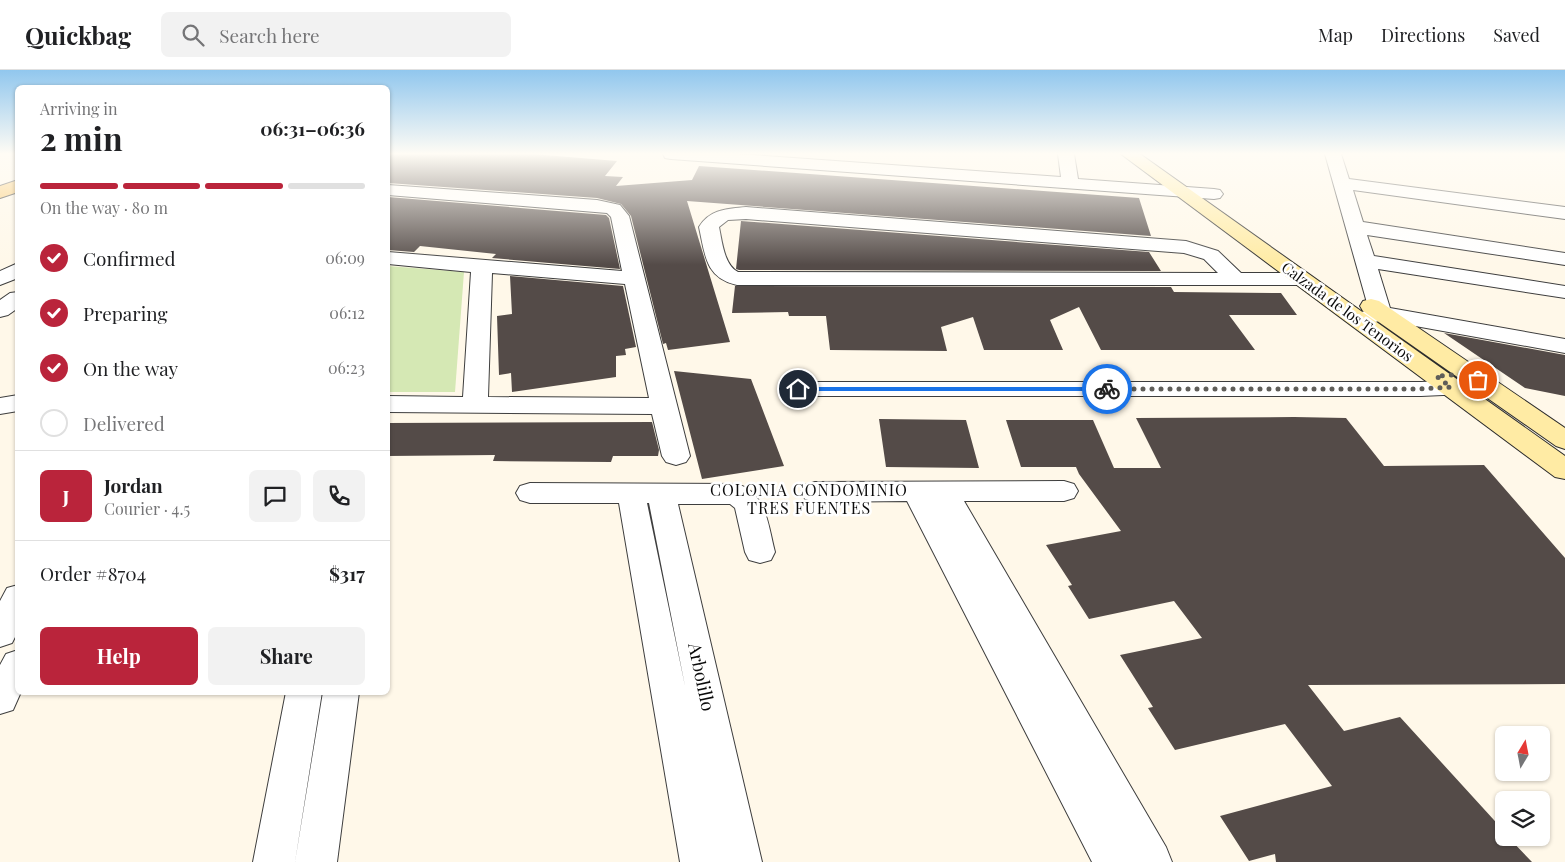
<!DOCTYPE html>
<html lang="en">
<head>
<meta charset="utf-8">
<style>
  body { margin:0; font-family:"Playfair Display",serif; background:#f2f2f2; color:#202124; height:100vh; display:flex; flex-direction:column; font-size:19px; white-space:nowrap }
  * { box-sizing:border-box; margin:0 }
  p { font-size:16px; color:#757577 }
  .icon { flex:none; width:28px; height:28px; fill:none; stroke:currentColor; stroke-width:2; stroke-linecap:round; stroke-linejoin:round }
  .map { position:relative; flex:1; overflow:hidden }
  .details { position:absolute; left:15px; top:15px; width:375px; height:610px; display:flex; flex-direction:column; background:#fff; border-radius:8px; box-shadow:0 1px 4px #0004 }
  .details>* { flex:none }
  .needle { width:32px; rotate:10deg }
  .controls { position:absolute; left:1495px; top:656px; display:grid; gap:10px }
  .controls a { display:grid; place-items:center; width:55px; height:55px; border-radius:8px; background:#fff; box-shadow:0 1px 4px #0004; font-size:25px }
  .pin { position:absolute; display:grid; place-items:center; width:42px; height:42px; color:#fff; margin:-21px; border:2px solid #fff; border-radius:50%; box-shadow:0 1px 5px #0007 }
  .courier { position:absolute; display:grid; place-items:center; width:50px; height:50px; margin:-25px; border:4px solid #1a73e8; border-radius:50%; background:#fff; color:#222; box-shadow:0 1px 6px #0007 }
  .head em { font-style:normal; font-weight:700 }
  .head div { display:flex; flex-direction:column-reverse }
  .head { display:flex; align-items:center; justify-content:space-between; height:85px; padding:0 25px }
  h1 { font-size:32px; font-weight:700; line-height:38px }
  .bar { display:grid; grid-template-columns:repeat(4,1fr); gap:8px 5px; align-content:center; height:60px; padding:0 25px }
  .bar i { height:6px; border-radius:4px; background:#e0e0e0 }
  .bar .active { background:#ba243b }
  .bar p { grid-column:span 4 }
  .line { display:flex; align-items:center; gap:12px; padding:0 25px; border-top:1px solid #e0e0e0 }
  .line div { flex:1 }
  .round { display:grid; place-items:center; flex:none; width:52px; height:52px; border-radius:8px; background:#f2f2f2 }
  ol { padding:0 25px; list-style:none }
  li { display:flex; align-items:center; gap:15px; height:55px }
  li p { margin-inline-start:auto }
  li .icon { padding:5px; border-radius:50%; background:#ba243b; color:#fff; stroke-width:4 }
  li:last-child { color:#757577 }
  li i { width:28px; height:28px; border:2px solid #e0e0e0; border-radius:50% }
  .action { display:flex; gap:10px; margin-top:auto; padding:10px 25px }
  .action a { flex:1; height:58px; border-radius:8px; background:#ba243b; color:#fff; font-size:20px; font-weight:700; line-height:58px; text-align:center }
  .action a+a { background:#f2f2f2; color:#202124 }
  header { display:flex; align-items:center; gap:30px; box-sizing:border-box; height:70px; padding:0 25px; background:#fff; border-bottom:1px solid #e0e0e0 }
  header strong { font-size:24px }
  nav { display:flex; gap:28px; margin-inline-start:auto; font-size:18px }
  .search { width:350px; height:45px; background:#f2f2f2; display:flex; align-items:center; gap:12px; box-sizing:border-box; padding:0 18px; border-radius:8px; color:#757577; font-size:19px }
  .map>svg:first-child { display:block }
  .green { fill:#d5e8b4 }
  .building { fill:#544b48 }
  .lines { fill:none; stroke-linecap:round; stroke-linejoin:round }
  .street-casing { stroke:#3e3e3e; stroke-width:2 }
  .secondary-casing { stroke:#2d2d2d; stroke-width:2 }
  .primary-casing { stroke:#1c1c1c; stroke-width:2 }
  .street { fill:#fff; fill-rule:evenodd }
  .secondary { fill:#ffeba4; fill-rule:evenodd }
  .primary { fill:#f9c360; fill-rule:evenodd }
  .route { fill:#1a73e8 }
  .done { stroke:#605e59; stroke-width:5; stroke-dasharray:0 9 }
  .labels { text-anchor:middle; stroke-width:5; stroke-linejoin:round; paint-order:stroke }
  .street-label { font-size:15px; fill:#0b0b0b; stroke:#fff }
  .neighbourhood-label { font-size:16px; letter-spacing:1px; fill:#0b0b0b; stroke:#fff }
  .near-street-label { font-size:18px; fill:#0b0b0b; stroke:#fff }
</style>
</head>
<body>
<header>
<strong>Quickbag</strong>
<div class="search"><svg class="icon" aria-label="search" viewBox="0 0 24 24"><circle cx="10" cy="10" r="6"/><path d="M15 15l6 6"/></svg>Search here</div>
<nav><a>Map</a><a>Directions</a><a>Saved</a></nav>
</header>
<div class="map">
<svg width="1565" height="792" viewBox="0 0 1565 792">
  <rect width="100%" height="100%" fill="#fff8e9"/>
  <!-- green -->
  <path class="green" d="M 388,196 L 464,202 L 455,322 L 388,322 Z"/>
  <!-- building -->
  <path class="building" d="M 388,84 L 533,84 L 617,91 L 605,106 L 623,107 L 616,116 L 692,110 L 699,96 L 1139,128 L 1151,166 L 687,131 L 730,272 L 668,280 L 666,273 L 663,274 L 631,146 L 621,134 L 597,128 L 388,113 Z
    M 388,127 L 606,145 L 609,148 L 620,199 L 492,188 L 496,184 L 420,176 L 414,182 L 388,180 Z
    M 741,151 L 1149,182 L 1161,201 L 739,200 L 736,199 Z
    M 510,206 L 623,216 L 636,277 L 625,279 L 626,285 L 616,286 L 616,307 L 512,322 L 511,303 L 499,305 L 497,246 L 512,244 Z
    M 735,216 L 1171,217 L 1174,222 L 1281,223 L 1297,245 L 1229,245 L 1255,280 L 1101,280 L 1079,237 L 1050,250 L 1063,280 L 984,280 L 973,247 L 941,257 L 947,281 L 830,280 L 826,246 L 789,246 L 788,242 L 732,243 Z
    M 1444,263 L 1565,285 L 1565,326 L 1525,318 Z
    M 674,301 L 751,309 L 784,396 L 702,409 Z
    M 1294,347 L 1346,348 L 1384,396 L 1484,395 L 1565,488 L 1565,614 L 1308,615 L 1344,661 L 1400,647 L 1504,761 L 1504,768 L 1509,768 L 1532,792 L 1276,792 L 1275,784 L 1249,791 L 1220,746 L 1332,716 L 1285,654 L 1175,680 L 1148,638 L 1153,637 L 1120,585 L 1202,568 L 1174,531 L 1089,549 L 1068,516 L 1072,515 L 1046,475 L 1121,461 L 1079,404 L 1076,397 L 1021,397 L 1006,350 L 1093,350 L 1114,398 L 1161,398 L 1136,348 Z
    M 879,349 L 966,350 L 979,398 L 886,397 Z
    M 652,352 L 659,380 L 658,386 L 613,386 L 611,392 L 493,391 L 495,385 L 388,386 L 388,353 Z"/>
  <g class="lines">
    <defs>
      <path id="street" d="M 663,84 L 738,84 L 1061,107 L 1058,84 L 1074,84 L 1078,109 L 1214,119 L 1220,120 L 1223,124 L 1220,128 L 1214,129 L 671,89 L 665,88 Z
        M 1325,84 L 1341,84 L 1349,109 L 1565,137 L 1565,149 L 1353,120 L 1363,152 L 1565,183 L 1565,195 L 1367,165 L 1374,186 L 1565,216 L 1565,228 L 1378,199 L 1390,238 L 1565,269 L 1565,283 L 1382,250 L 1359,257 L 1351,255 L 1348,250 L 1351,245 L 1369,240 Z
        M 388,115 L 597,130 L 620,135 L 629,146 L 690,386 L 686,392 L 676,395 L 666,392 L 662,386 L 652,344 L 388,342 L 388,326 L 463,327 L 471,202 L 388,194 L 388,182 L 622,201 L 611,147 L 607,143 L 388,125 ZM 492,203 L 625,214 L 649,328 L 488,327 Z
        M 746,137 L 1186,171 L 1218,181 L 1241,203 L 1301,203 L 1308,205 L 1311,209 L 1308,213 L 1301,215 L 737,215 C 705,208 705,184 699,157 C 710,139 727,139 746,137 ZM 746,149 L 1184,183 L 1204,189 L 1218,203 L 738,202 C 724,195 722,171 719,157 L 728,150 Z
        M 18,193 L 18,208 L 0,215 L 0,201 Z
        M 18,222 L 18,238 L 8,245 L 0,247 L 0,230 L 10,223 Z
        M 1487,309 L 1496,311 L 1499,316 L 1496,321 L 1487,323 L 1421,326 L 799,326 L 790,324 L 787,319 L 790,314 L 799,312 L 1421,312 Z
        M 18,325 L 18,341 L 0,344 L 0,328 Z
        M 1064,411 L 1074,414 L 1078,421 L 1074,428 L 1064,431 L 964,431 L 1166,777 L 1172,792 L 1092,792 L 907,431 L 815,432 L 805,429 L 801,422 L 805,415 L 815,412 Z
        M 530,413 L 737,414 C 767,423 768,456 775,482 L 771,490 L 760,493 L 749,490 L 745,482 L 735,438 L 730,434 L 678,434 L 762,792 L 680,792 L 619,433 L 530,433 L 520,430 L 516,423 L 520,416 ZM 647,433 L 649,433 L 685,616 Z
        M 18,515 L 18,561 L 12,573 L 0,577 L 0,531 L 7,518 Z
        M 18,580 L 18,622 L 21,622 L 13,640 L 0,644 L 0,595 L 6,584 Z
        M 286,622 L 322,622 L 295,792 L 253,792 Z
        M 323,622 L 359,622 L 337,792 L 295,792 Z"/>
      <path id="secondary" d="M 1121,84 L 1140,84 L 1565,386 L 1565,409 L 1555,407 Z
        M 1371,229 L 1379,231 L 1565,358 L 1565,379 L 1556,376 L 1363,241 L 1360,236 L 1363,231 Z"/>
      <path id="primary" d="M 18,110 L 18,122 L 0,128 L 0,116 Z"/>
    </defs>
    <!-- street casing -->
    <use href="#street" class="street-casing"/>
    <!-- secondary casing -->
    <use href="#secondary" class="secondary-casing"/>
    <!-- primary casing -->
    <use href="#primary" class="primary-casing"/>
    <!-- street -->
    <use href="#street" class="street"/>
    <!-- secondary -->
    <use href="#secondary" class="secondary"/>
    <!-- primary -->
    <use href="#primary" class="primary"/>
  </g>
  <!-- sky -->
  <linearGradient id="sky" x2="0" y2="1"><stop stop-color="#91c7ee"/><stop offset="0.43" stop-color="#fffcf5"/><stop offset="1" stop-color="#fffcf5" stop-opacity="0"/></linearGradient>
  <rect width="1565" height="195" fill="url(#sky)"/>
  <!-- route -->
  <path class="route" d="M 798,317 L 1107,317 L 1111,319 L 1107,321 L 796,321 L 795,319 Z"/>
  <g class="lines">
    <!-- done -->
    <path class="done" d="M 1107,319 L 1420,319 L 1451,317 L 1436,306 L 1470,304 L 1478,310"/>
  </g>
  <g class="labels">
    <!-- street labels -->
    <g class="street-label">
      <text transform="translate(1347 242) rotate(36)" y="5">Calzada de los Tenorios</text>
    </g>
    <!-- neighbourhood labels -->
    <g class="neighbourhood-label">
      <text x="809" y="426">COLONIA CONDOMINIO<tspan x="809" dy="18">TRES FUENTES</tspan></text>
    </g>
    <!-- near-street labels -->
    <g class="near-street-label">
      <text transform="translate(701 607) rotate(78)" y="6">Arbolillo</text>
    </g>
  </g>
</svg>
<div class="controls">
<a><svg class="needle" viewBox="-14 -14 28 28"><path d="M0-13l5 13h-10z" fill="#e53935"/><path d="M0 13l5-13h-10z" fill="#757577"/></svg></a>
<a><svg class="icon" aria-label="layers" viewBox="0 0 24 24"><path d="M12 4l9 5-9 5-9-5zM3 14l9 5 9-5"/></svg></a>
</div>
<div class="pin" style="left:1478px;top:310px;background:#ea580c"><svg class="icon" aria-label="bag" viewBox="0 0 24 24"><path d="M5 8h14l-1 12H6zM9 8a3 3 0 0 1 6 0"/></svg></div>
<div class="pin" style="left:798px;top:319px;background:#1f2937"><svg class="icon" aria-label="home" viewBox="0 0 24 24"><path d="M3 11l9-7 9 7M6 9v11h12V9"/></svg></div>
<div class="courier" style="left:1107px;top:319px"><svg class="icon" aria-label="bike" viewBox="0 0 24 24"><circle cx="6" cy="16" r="4"/><circle cx="18" cy="16" r="4"/><path d="M6 16l4-8h5l3 8M10 8l3 8H6M13 5h3"/></svg></div>
<section class="details">
<div class="head"><div><h1>2 min</h1><p>Arriving in</p></div><em>06:31–06:36</em></div>
<div class="bar"><i class="active"></i><i class="active"></i><i class="active"></i><i></i><p>On the way · 80 m</p></div>
<ol>
<li><svg class="icon" aria-label="check" viewBox="0 0 24 24"><path d="M5 12l5 5 9-10"/></svg>Confirmed<p>06:09</p></li>
<li><svg class="icon" aria-label="check" viewBox="0 0 24 24"><path d="M5 12l5 5 9-10"/></svg>Preparing<p>06:12</p></li>
<li><svg class="icon" aria-label="check" viewBox="0 0 24 24"><path d="M5 12l5 5 9-10"/></svg>On the way<p>06:23</p></li>
<li><i></i>Delivered</li>
</ol>
<div class="line" style="height:90px"><b class="round" style="background:#ba243b;color:#fff">J</b><div><b>Jordan</b><p>Courier · 4.5</p></div><a class="round"><svg class="icon" aria-label="chat" viewBox="0 0 24 24"><path d="M4 5h16v11H9l-5 4z"/></svg></a><a class="round"><svg class="icon" aria-label="phone" viewBox="0 0 24 24"><path d="M5 4h4l2 5-3 2q2 4 5 5l2-3 5 2v4C11 20 4 13 5 4z"/></svg></a></div>
<div class="line" style="height:65px"><div>Order #8704</div><b>$317</b></div>
<div class="action"><a>Help</a><a>Share</a></div>
</section>
</div>
</body>
</html>
